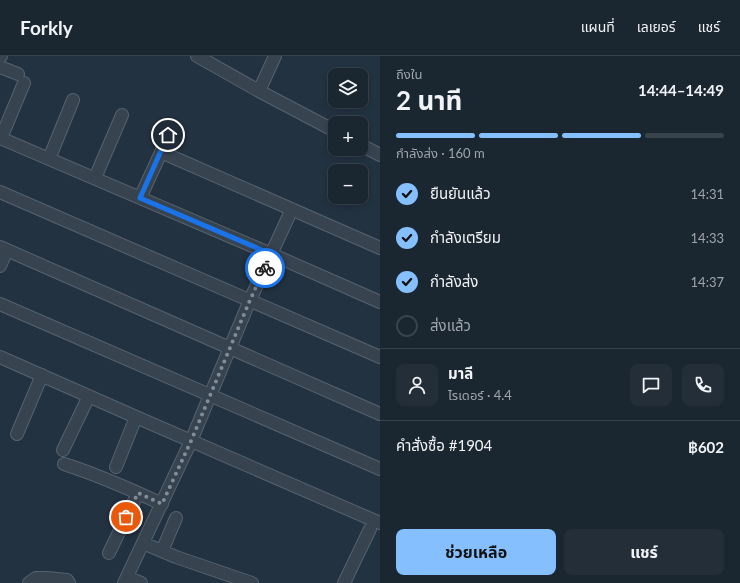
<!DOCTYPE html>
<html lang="th">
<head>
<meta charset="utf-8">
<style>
  body { margin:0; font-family:Lato,"Noto Sans Thai",sans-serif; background:#232e38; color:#f1f3f6; height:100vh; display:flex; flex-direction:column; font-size:15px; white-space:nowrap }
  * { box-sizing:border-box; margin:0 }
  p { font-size:13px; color:#9fa5ab }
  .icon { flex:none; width:22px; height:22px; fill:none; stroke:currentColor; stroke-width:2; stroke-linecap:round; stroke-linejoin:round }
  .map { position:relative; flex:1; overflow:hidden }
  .drawer { display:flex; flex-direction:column; background:#1a2630; width:360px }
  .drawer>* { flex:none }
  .controls { position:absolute; left:328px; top:12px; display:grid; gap:8px }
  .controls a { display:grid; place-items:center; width:40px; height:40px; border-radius:8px; background:#1a2630; box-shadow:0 2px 6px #0003,0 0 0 1px #38434c; font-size:20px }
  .pin { position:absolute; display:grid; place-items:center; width:34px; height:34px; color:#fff; margin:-17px; border:2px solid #fff; border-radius:50%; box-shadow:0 1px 4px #0007 }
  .courier { position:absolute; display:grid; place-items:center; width:40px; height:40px; margin:-20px; border:3px solid #1a73e8; border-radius:50%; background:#fff; color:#222; box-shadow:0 1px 5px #0007 }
  .head em { font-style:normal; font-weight:700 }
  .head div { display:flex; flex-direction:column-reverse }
  .head { display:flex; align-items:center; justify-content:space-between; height:68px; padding:0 16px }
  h1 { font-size:26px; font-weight:700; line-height:30px }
  .bar { display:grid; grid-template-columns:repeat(4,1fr); gap:6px 4px; align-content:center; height:48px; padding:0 16px }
  .bar i { height:5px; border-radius:3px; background:#38434c }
  .bar .current { background:#86bffe }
  .bar p { grid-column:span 4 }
  .line { display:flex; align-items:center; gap:10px; padding:0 16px; border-top:1px solid #38434c }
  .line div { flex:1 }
  .round { display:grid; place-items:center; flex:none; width:42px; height:42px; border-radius:8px; background:#232e38 }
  ol { padding:0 16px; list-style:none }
  li { display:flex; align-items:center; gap:12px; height:44px }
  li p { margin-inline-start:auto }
  li .icon { padding:4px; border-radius:50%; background:#86bffe; color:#111; stroke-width:4 }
  li:last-child { color:#9fa5ab }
  li i { width:22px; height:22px; border:2px solid #38434c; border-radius:50% }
  .action { display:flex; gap:8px; margin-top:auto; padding:8px 16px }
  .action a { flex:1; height:46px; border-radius:8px; background:#86bffe; color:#111; font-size:16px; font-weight:700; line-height:46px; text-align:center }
  .action a+a { background:#232e38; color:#f1f3f6 }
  header { display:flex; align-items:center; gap:24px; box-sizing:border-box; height:56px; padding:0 20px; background:#1a2630; border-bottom:1px solid #38434c }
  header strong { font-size:19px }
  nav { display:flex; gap:22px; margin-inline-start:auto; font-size:14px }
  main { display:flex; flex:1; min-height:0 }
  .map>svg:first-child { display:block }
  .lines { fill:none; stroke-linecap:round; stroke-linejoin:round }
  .minor-casing { stroke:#55626e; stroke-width:14 }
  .minor { stroke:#374450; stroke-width:12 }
  .done { stroke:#818e9a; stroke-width:4; stroke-dasharray:0 7.2 }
  .route { stroke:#1a73e8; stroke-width:5 }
</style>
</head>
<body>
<header>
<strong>Forkly</strong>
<nav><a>แผนที่</a><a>เลเยอร์</a><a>แชร์</a></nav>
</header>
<main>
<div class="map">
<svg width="380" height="527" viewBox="0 0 380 527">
  <rect width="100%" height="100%" fill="#233240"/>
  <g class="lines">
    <defs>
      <path id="minor" d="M 197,0 L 259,35 L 335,75
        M 0,1 L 1,0
        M 0,11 L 18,18
        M 259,35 L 275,0
        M 0,82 L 271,198 L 380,246
        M 1,82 L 24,27
        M 361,89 L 380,99
        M 161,96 L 380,192
        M 49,103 L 73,44
        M 95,122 L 122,59
        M 0,136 L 380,301
        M 140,142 L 169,79
        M 0,191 L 380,358
        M 0,210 L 7,194
        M 0,248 L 380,413
        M 0,301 L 136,361 L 380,467
        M 17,378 L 42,319
        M 63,394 L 89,340
        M 64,408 C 98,419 130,433 162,448
        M 116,411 L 136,361
        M 143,487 L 176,501 L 252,527
        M 162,495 L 176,462
        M 109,497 L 138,437
        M 127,521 L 141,527
        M 29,527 L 36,522 L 47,522 L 67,524 L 69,527
        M 124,527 L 191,385 L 250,244 L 292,153
        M 344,527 L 370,473"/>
    </defs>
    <!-- minor casing -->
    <use href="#minor" class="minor-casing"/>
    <!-- minor -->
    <use href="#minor" class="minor"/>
  </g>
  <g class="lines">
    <!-- done -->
    <path class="done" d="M 126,461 L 138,437 L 162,448 L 191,385 L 250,244 L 265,212"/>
    <!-- route -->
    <path class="route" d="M 168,79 L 140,142 L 271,198 L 265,212"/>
  </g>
</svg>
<div class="controls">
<a><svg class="icon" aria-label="layers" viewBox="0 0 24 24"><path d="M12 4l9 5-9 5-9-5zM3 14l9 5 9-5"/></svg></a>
<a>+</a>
<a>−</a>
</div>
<div class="pin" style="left:126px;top:461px;background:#ea580c"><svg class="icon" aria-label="bag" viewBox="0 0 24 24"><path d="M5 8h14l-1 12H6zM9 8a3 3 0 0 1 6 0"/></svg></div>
<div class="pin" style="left:168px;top:79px;background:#1f2937"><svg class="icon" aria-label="home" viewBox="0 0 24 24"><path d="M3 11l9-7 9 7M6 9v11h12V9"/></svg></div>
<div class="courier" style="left:265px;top:212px"><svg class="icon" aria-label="bike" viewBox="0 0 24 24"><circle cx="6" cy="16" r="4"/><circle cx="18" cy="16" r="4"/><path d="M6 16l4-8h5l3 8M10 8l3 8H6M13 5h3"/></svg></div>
</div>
<section class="drawer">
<div class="head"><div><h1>2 นาที</h1><p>ถึงใน</p></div><em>14:44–14:49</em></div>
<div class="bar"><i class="current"></i><i class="current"></i><i class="current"></i><i></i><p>กำลังส่ง · 160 m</p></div>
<ol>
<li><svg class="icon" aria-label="check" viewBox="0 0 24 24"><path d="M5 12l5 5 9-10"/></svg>ยืนยันแล้ว<p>14:31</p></li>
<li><svg class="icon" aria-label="check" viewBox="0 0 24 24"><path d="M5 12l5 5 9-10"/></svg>กำลังเตรียม<p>14:33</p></li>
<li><svg class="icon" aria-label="check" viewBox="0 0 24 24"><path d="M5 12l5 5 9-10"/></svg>กำลังส่ง<p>14:37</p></li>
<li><i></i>ส่งแล้ว</li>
</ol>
<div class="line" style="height:72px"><a class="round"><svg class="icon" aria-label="person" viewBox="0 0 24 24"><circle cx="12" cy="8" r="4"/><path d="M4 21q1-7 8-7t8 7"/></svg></a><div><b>มาลี</b><p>ไรเดอร์ · 4.4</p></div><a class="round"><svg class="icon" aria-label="chat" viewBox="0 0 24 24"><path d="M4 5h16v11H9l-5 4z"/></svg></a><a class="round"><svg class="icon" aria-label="phone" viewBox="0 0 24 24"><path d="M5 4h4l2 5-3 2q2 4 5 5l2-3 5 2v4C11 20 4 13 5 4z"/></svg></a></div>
<div class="line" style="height:52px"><div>คำสั่งซื้อ #1904</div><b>฿602</b></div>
<div class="action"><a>ช่วยเหลือ</a><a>แชร์</a></div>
</section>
</main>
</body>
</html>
